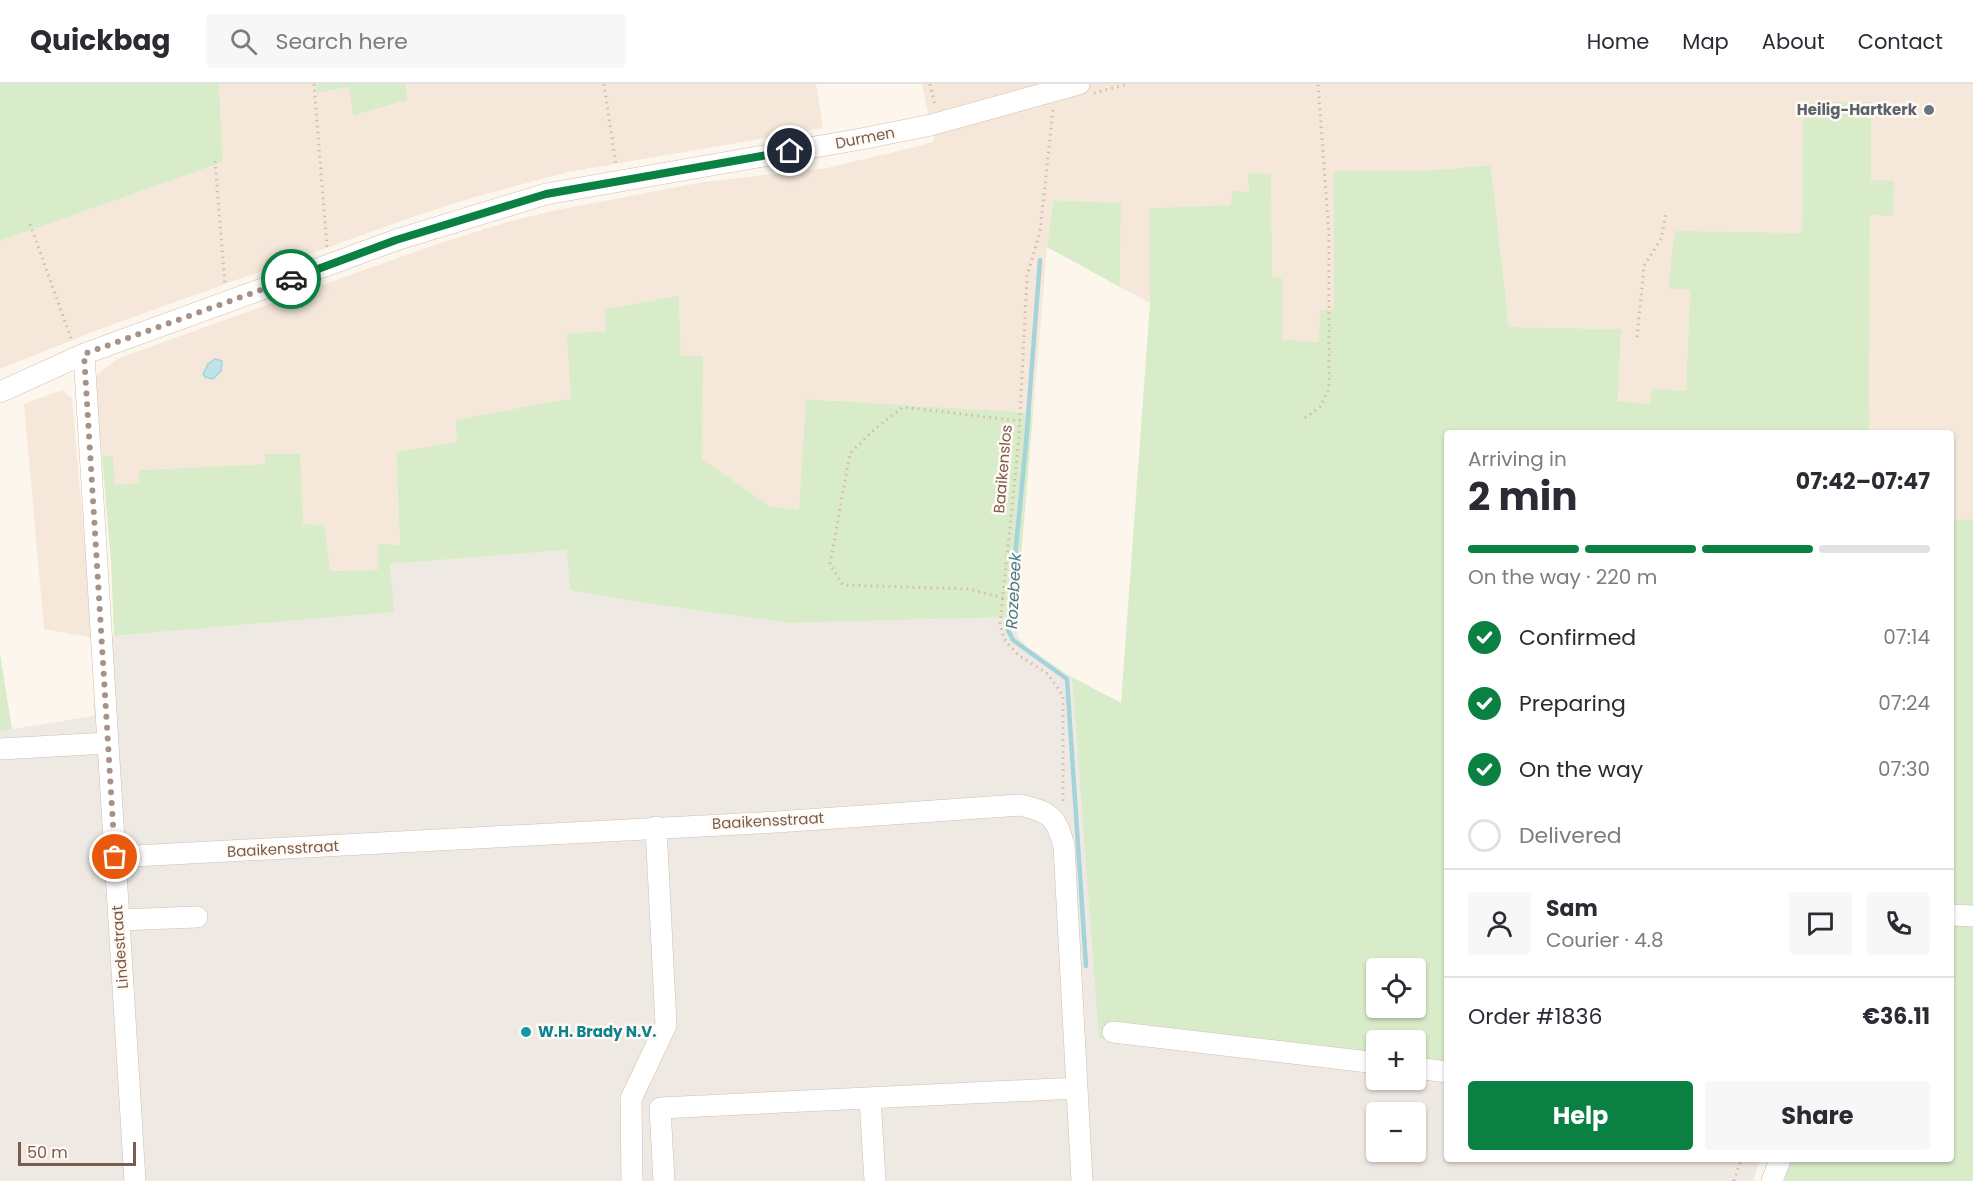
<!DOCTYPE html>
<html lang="en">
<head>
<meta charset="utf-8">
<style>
  body { margin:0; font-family:Poppins,sans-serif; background:#f7f7f7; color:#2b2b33; height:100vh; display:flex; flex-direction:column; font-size:22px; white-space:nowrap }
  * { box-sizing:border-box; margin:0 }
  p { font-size:20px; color:#7c7c81 }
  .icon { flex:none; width:33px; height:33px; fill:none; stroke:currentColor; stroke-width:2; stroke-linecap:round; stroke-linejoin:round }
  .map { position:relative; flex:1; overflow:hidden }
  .drawer { position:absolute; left:1444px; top:346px; width:510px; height:732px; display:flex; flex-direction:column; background:#fff; border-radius:6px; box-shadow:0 2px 4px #0004 }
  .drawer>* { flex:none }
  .buttons { position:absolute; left:1366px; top:874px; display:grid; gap:12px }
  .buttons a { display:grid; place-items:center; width:60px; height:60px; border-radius:6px; background:#fff; box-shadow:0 2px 4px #0004; font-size:30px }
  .scale { position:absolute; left:18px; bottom:15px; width:118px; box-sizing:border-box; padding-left:6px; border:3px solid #7a5c4d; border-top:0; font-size:16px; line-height:21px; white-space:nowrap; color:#7a5c4d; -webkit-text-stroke:4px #fffaf3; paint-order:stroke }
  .pin { position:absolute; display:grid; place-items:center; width:51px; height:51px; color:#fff; margin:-26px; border:3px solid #fff; border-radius:50%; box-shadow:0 2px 6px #0007 }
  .courier { position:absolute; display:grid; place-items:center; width:60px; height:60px; margin:-30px; border:4px solid #0b8043; border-radius:50%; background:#fff; color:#222; box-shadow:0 2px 8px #0007 }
  .overview em { font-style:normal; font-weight:700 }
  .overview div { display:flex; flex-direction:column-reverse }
  .overview { display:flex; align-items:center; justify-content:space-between; height:102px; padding:0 24px }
  h1 { font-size:39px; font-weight:700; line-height:45px }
  .bar { display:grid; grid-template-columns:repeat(4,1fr); gap:9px 6px; align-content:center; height:72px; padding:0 24px }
  .bar i { height:8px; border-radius:4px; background:#e1e1e2 }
  .bar .current { background:#0b8043 }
  .bar p { grid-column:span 4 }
  .line { display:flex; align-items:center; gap:15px; padding:0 24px; border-top:2px solid #e1e1e2 }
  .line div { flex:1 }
  .round { display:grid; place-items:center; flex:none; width:63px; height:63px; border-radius:6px; background:#f7f7f7 }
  ol { padding:0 24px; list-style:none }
  li { display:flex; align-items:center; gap:18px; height:66px }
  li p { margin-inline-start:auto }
  li .icon { padding:6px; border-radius:50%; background:#0b8043; color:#fff; stroke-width:4 }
  li:last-child { color:#7c7c81 }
  li i { width:33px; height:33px; border:3px solid #e1e1e2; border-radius:50% }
  .button { display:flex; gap:12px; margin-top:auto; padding:12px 24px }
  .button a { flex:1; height:69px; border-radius:6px; background:#0b8043; color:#fff; font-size:24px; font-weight:700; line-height:69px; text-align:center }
  .button a+a { background:#f7f7f7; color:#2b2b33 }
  header { display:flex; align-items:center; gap:36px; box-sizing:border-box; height:84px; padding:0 30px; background:#fff; border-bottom:2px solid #e1e1e2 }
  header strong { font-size:28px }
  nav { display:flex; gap:33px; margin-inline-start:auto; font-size:21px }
  .search { width:420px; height:54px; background:#f7f7f7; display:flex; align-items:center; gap:15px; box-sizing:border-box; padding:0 21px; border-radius:6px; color:#7c7c81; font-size:22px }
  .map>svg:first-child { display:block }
  .residential { fill:#f5e8da }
  .industrial { fill:#efe9e4; fill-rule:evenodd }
  .green { fill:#d8ecc9; fill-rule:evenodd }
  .water { fill:#bfe3e8; stroke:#a5d3da; stroke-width:1.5 }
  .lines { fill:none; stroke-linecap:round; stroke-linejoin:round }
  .stream { stroke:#a5d3da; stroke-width:4.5 }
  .minor-casing { stroke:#d1beb0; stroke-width:22 }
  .path { stroke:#d9b8a5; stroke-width:3; stroke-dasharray:1.5 4.5; stroke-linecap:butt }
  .minor { stroke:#fff; stroke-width:21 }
  .done { stroke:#a89285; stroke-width:6; stroke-dasharray:0 10.8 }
  .route { stroke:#0b8043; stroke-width:8 }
  .worship-dot { fill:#6b7280; stroke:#fffaf3; stroke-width:2 }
  .culture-dot { fill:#0f9aa8; stroke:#fffaf3; stroke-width:2 }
  .labels { text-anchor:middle; stroke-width:5; stroke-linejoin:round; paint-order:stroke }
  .worship-label { font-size:15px; font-weight:bold; fill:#5b616d; stroke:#fffaf3; text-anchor:end }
  .street-label { font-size:15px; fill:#7a5c4d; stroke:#fffaf3 }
  .culture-label { font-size:15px; font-weight:bold; fill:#0d838f; stroke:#fffaf3; text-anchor:start }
  .water-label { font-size:16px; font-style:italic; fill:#437c86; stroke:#fffaf3 }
</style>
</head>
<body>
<header>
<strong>Quickbag</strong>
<div class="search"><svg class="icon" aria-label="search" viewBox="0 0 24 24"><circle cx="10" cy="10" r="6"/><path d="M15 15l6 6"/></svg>Search here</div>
<nav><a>Home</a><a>Map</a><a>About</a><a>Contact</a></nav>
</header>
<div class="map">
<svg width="1973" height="1097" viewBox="0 0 1973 1097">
  <rect width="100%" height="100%" fill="#fdf6ec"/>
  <!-- residential -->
  <path class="residential" d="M 219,0 L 316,0 L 317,9 L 349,3 L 353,32 L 407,16 L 406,0 L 816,0 L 823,44 L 568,88 L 478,112 L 421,130 L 100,245 L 0,285 L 0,157 L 223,78 Z
    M 922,0 L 1973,0 L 1973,435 L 1952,436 L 1952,350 L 1869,349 L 1871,18 L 1803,18 L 1802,149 L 1690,205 L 1686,307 L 1652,304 L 1651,320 L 1618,318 L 1621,245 L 1509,243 L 1491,81 L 1422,87 L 1334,87 L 1334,227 L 1320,226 L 1320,258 L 1282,255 L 1282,194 L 1272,193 L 1249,108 L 1231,121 L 1151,124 L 1150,219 L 1120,203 L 1121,119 L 1053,116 L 1047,163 L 1033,329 L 807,315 L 799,426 L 770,422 L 702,375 L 703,272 L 681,272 L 679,213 L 604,225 L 606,247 L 571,314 L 457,336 L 458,358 L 396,368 L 400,461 L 378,486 L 330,487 L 325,441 L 303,440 L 264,370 L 267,380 L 139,386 L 139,399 L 115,401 L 113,372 L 102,372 L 95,294 L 102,286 L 119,274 L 434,161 L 511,137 L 557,126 L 704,98 L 827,84 L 923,61 L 934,57 Z
    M 62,306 L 72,315 L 93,554 L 44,545 L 24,320 Z"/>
  <!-- industrial -->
  <path class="industrial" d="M 568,466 L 570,506 L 637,518 L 789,539 L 1016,533 L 1018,553 L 1029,564 L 1072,593 L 1100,954 L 1377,987 L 1377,996 L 1416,996 L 1416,992 L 1447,996 L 1448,1076 L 1760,1076 L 1753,1097 L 0,1097 L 0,647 L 94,632 L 93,554 L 393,528 L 390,480 ZM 1377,1029 L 1416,1029 L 1416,1068 L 1377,1068 Z"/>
  <!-- green -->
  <path class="green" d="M 0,0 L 219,0 L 223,78 L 0,157 Z
    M 316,0 L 406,0 L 407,16 L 353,32 L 349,3 L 317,9 Z
    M 1803,18 L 1871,18 L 1871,96 L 1894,97 L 1893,132 L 1870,131 L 1869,349 L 1448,350 L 1447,996 L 1416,992 L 1416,957 L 1377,957 L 1377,987 L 1099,954 L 1072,593 L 1121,619 L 1150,219 L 1150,124 L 1231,121 L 1232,107 L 1249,108 L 1248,89 L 1271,90 L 1272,193 L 1282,194 L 1282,255 L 1319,258 L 1320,226 L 1334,226 L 1334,87 L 1422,87 L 1491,81 L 1509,243 L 1621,245 L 1618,317 L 1650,320 L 1652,304 L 1686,307 L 1690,206 L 1668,204 L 1675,147 L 1802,149 ZM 1377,885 L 1416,885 L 1416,924 L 1377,924 Z
    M 1053,116 L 1121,119 L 1120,203 L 1047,163 Z
    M 679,212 L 681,272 L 703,272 L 702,375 L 770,422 L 799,426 L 806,315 L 1033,329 L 1016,533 L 789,539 L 637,518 L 570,506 L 567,466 L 390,480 L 394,528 L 114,552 L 111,478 L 102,372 L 113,372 L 115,401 L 139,399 L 139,386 L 266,380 L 264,370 L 300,370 L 303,440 L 325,441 L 330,487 L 378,486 L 378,460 L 400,461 L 396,368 L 457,358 L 456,336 L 571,314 L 567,250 L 606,247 L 604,225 Z
    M 1973,435 L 1973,822 L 1952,822 L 1952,436 Z
    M 0,569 L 12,645 L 0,647 Z
    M 1952,841 L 1973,843 L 1973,1097 L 1784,1097 L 1791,1076 L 1952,1076 Z"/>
  <!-- water -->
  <path class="water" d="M 215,275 L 222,277 L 221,287 L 213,295 L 205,293 L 203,290 L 208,280 Z"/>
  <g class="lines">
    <!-- stream -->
    <path class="stream" d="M 1040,176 L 1026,359 L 1008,546 L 1013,556 L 1067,595 L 1086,882"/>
    <defs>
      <path id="minor" d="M 84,270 L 135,1097
        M 0,308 L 84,270 L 328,181 L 396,156 L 546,110 L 861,55 L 931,41 L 1079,0
        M 0,665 L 108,659
        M 115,773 L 777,738 L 1020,721 C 1050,728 1056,732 1064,762 L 1082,1097
        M 1952,831 L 1973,832
        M 119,836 L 197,833
        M 1113,948 L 1377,979
        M 1416,984 L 1448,988
        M 870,1014 L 875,1097
        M 632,1097 L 631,1015 L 666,941 L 656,743
        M 664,1097 L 660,1024 L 1077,1004
        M 1772,1097 L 1780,1076"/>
    </defs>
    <!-- minor casing -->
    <use href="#minor" class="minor-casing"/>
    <!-- path -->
    <path class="path" d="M 314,0 L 327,163
      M 604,0 L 616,81
      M 930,0 L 935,22
      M 1094,9 L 1128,0
      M 1053,26 L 1040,148 L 1027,192 L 1019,353 L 1000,541 L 1004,555 L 1018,571 L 1048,590 L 1063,612 L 1063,721
      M 215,77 L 225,201
      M 30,140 L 72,257
      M 1637,253 L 1644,182 L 1661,155 L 1666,130
      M 1305,334 L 1320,323 L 1329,305 L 1329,150 L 1318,0
      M 1003,514 L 969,505 L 843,501 L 830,480 L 850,369 L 875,345 L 903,323 L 1020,337
      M 1734,1097 L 1741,1076"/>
    <!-- minor -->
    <use href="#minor" class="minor"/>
  </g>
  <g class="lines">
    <!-- done -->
    <path class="done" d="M 115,773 L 84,270 L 291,195"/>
    <!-- route -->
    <path class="route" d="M 291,195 L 396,156 L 546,110 L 790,67"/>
  </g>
  <!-- markers -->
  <circle class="worship-dot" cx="1929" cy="26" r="6"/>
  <circle class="culture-dot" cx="526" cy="948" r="6"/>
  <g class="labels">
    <!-- worship labels -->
    <g class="worship-label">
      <text x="1917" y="31">Heilig-Hartkerk</text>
    </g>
    <!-- street labels -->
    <g class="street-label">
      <text transform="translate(865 54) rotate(-11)" y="5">Durmen</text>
      <text transform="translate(1003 385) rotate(-85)" y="5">Baaikenslos</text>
      <text transform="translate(768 737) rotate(-3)" y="5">Baaikensstraat</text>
      <text transform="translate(283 765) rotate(-3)" y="5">Baaikensstraat</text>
      <text transform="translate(120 863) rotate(-94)" y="5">Lindestraat</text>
    </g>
    <!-- culture labels -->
    <g class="culture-label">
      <text x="538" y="953">W.H. Brady N.V.</text>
    </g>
    <!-- water labels -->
    <g class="water-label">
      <text transform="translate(1013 507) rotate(-87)" y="6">Rozebeek</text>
    </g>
  </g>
</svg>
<div class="buttons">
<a><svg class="icon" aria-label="locate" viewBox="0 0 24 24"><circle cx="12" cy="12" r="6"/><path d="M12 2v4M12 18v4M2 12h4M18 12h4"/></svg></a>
<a>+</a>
<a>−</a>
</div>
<div class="scale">50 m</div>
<div class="pin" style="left:115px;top:773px;background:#ea580c"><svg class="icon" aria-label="bag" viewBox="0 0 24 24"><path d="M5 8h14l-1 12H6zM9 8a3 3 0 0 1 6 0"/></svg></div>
<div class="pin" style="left:790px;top:67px;background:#1f2937"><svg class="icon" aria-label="home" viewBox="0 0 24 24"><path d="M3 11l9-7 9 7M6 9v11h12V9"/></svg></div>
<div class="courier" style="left:291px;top:195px"><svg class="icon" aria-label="car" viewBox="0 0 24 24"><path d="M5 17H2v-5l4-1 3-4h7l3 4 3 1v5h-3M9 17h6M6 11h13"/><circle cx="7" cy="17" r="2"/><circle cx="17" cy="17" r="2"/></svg></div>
<section class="drawer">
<div class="overview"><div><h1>2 min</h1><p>Arriving in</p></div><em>07:42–07:47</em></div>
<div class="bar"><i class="current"></i><i class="current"></i><i class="current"></i><i></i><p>On the way · 220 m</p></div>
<ol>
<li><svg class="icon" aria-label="check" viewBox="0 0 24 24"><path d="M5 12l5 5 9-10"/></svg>Confirmed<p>07:14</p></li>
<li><svg class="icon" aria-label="check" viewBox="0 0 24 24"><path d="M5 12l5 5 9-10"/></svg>Preparing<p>07:24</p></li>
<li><svg class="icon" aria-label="check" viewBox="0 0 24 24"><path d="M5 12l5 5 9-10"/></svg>On the way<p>07:30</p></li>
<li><i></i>Delivered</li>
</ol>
<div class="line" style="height:108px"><a class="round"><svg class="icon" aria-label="person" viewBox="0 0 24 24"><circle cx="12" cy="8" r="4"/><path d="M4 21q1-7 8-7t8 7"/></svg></a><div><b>Sam</b><p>Courier · 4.8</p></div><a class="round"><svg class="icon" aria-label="chat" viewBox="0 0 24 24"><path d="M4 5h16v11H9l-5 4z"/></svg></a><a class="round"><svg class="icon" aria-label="phone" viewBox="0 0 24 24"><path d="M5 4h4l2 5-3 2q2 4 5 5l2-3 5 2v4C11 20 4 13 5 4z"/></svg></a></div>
<div class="line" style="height:78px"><div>Order #1836</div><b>€36.11</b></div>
<div class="button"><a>Help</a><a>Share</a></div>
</section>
</div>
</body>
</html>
